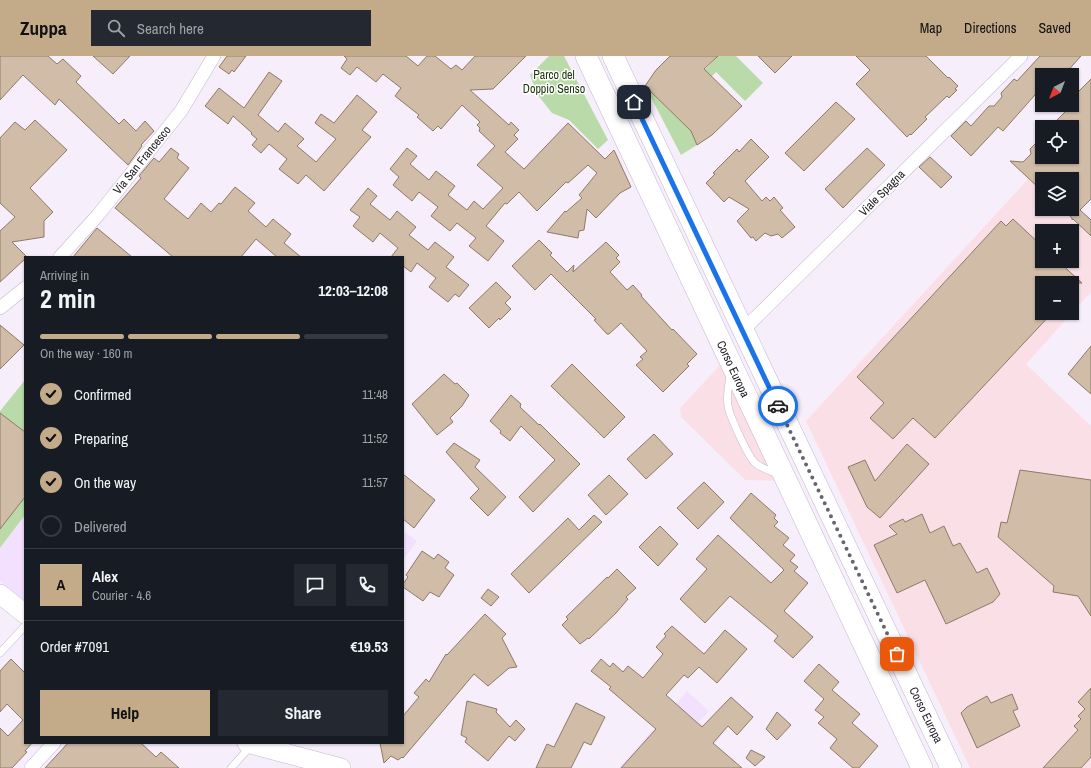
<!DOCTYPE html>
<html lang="en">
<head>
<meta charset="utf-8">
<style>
  body { margin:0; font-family:"Archivo Narrow",sans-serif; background:#242831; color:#f1f3f6; height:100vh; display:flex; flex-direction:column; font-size:15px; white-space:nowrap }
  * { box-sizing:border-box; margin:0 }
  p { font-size:13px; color:#9ea1a6 }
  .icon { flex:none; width:22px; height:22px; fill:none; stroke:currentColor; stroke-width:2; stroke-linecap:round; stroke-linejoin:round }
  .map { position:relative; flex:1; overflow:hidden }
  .panel { position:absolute; left:24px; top:200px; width:380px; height:488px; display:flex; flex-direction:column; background:#171b24; border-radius:0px; box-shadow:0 1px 3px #0004 }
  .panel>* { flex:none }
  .needle { width:26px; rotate:222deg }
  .buttons { position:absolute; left:1035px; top:12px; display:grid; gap:8px }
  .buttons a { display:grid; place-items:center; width:44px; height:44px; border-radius:0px; background:#171b24; box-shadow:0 1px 3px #0004; font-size:20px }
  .pin { position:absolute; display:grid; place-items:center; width:34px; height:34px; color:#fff; margin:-17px; border-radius:8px; box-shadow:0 2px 6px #0006 }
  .courier { position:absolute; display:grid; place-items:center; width:40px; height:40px; margin:-20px; border:3px solid #1a73e8; border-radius:50%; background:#fff; color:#222; box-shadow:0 1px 5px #0007 }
  .head em { font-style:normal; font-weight:700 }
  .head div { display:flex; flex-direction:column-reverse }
  .head { display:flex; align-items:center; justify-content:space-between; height:68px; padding:0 16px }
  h1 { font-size:26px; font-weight:700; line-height:30px }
  .bar { display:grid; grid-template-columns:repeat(4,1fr); gap:6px 4px; align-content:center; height:48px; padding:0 16px }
  .bar i { height:5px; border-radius:3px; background:#363941 }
  .bar .on { background:#c3ab8a }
  .bar p { grid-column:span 4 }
  .line { display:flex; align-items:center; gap:10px; padding:0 16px; border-top:1px solid #363941 }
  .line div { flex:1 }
  .round { display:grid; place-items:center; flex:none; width:42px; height:42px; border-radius:0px; background:#242831 }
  ol { padding:0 16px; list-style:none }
  li { display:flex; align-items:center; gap:12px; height:44px }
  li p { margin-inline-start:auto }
  li .icon { padding:4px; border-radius:50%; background:#c3ab8a; color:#111; stroke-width:4 }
  li:last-child { color:#9ea1a6 }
  li i { width:22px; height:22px; border:2px solid #363941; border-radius:50% }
  .cta { display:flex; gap:8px; margin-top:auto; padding:8px 16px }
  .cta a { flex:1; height:46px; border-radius:0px; background:#c3ab8a; color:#111; font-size:16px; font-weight:700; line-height:46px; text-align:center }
  .cta a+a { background:#242831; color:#f1f3f6 }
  header { display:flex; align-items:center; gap:24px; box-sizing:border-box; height:56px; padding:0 20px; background:#c3ab8a; color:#111 }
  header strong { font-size:19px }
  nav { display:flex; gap:22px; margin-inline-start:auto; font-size:14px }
  .search { width:280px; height:36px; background:#242831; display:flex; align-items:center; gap:10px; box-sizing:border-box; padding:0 14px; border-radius:0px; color:#9ea1a6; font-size:15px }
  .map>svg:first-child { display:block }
  .commercial { fill:#fae0e6; fill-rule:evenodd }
  .built { fill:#f3dffe }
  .green { fill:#badba9 }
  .building { fill:#d0bca7; stroke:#8d7a67 }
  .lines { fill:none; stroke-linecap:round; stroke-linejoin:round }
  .lane-casing { stroke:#c5b6ce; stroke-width:8 }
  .street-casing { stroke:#c5b6ce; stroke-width:14 }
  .secondary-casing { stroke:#c5b6ce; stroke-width:20 }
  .primary-casing { stroke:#c5b6ce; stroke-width:22 }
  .lane { stroke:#fff; stroke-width:7 }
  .street { stroke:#fff; stroke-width:13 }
  .secondary { stroke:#fff; stroke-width:19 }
  .primary { stroke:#fff; stroke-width:21 }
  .done { stroke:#69636d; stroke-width:4; stroke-dasharray:0 7.2 }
  .route { stroke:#1a73e8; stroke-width:5 }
  .labels { text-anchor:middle; stroke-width:3; stroke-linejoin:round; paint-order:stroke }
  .park-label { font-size:12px; fill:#193406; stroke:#fff }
  .street-label { font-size:12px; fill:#1d1820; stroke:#fff }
</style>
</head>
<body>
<header>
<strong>Zuppa</strong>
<div class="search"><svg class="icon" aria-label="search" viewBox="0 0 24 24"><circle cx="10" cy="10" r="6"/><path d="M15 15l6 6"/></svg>Search here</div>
<nav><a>Map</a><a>Directions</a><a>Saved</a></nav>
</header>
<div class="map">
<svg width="1091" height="712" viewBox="0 0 1091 712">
  <rect width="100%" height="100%" fill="#f7eefc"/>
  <!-- commercial -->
  <path class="commercial" d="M 1028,123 L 1042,136 L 1042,153 L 1061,153 L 1091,181 L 1091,236 L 1026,308 L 1091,370 L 1091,712 L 970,712 L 806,365 ZM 1042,175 L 1072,175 L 1072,205 L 1042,205 ZM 1042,227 L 1072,227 L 1072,257 L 1042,257 Z
    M 720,309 L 778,425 L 745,424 L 681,361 L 680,352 Z"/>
  <!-- built -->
  <path class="built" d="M 25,459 L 25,545 L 0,525 L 0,492 Z
    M 403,475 L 417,485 L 403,504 Z
    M 687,635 L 709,655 L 699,666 L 722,679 L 693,712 L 619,712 Z"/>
  <!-- green -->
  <path class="green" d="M 549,0 L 564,0 L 608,84 L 598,93 L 569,64 L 552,57 L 537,38 L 530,19 Z
    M 718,0 L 736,0 L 763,27 L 745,45 L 716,16 L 676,60 L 691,75 L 697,89 L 681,99 L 645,30 L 668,52 Z
    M 25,324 L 25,459 L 0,492 L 0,355 Z"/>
  <!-- building -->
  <path class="building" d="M 0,0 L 48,0 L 57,8 L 63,3 L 81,20 L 76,26 L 119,68 L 124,63 L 136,75 L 145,65 L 154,75 L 141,89 L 142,90 L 128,109 L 59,43 L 55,49 L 23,19 L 0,44 Z
    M 93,0 L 130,0 L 113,18 Z
    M 227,0 L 246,0 L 234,16 L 232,14 L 229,18 L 219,11 Z
    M 344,0 L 406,0 L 418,10 L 427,0 L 435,0 L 451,13 L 456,9 L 462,14 L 475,0 L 526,0 L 493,33 L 470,34 L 509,69 L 511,66 L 519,74 L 514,79 L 518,83 L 505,96 L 524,113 L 568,67 L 605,103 L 614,94 L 631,131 L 620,137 L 596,162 L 587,153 L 584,174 L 579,175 L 578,182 L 547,176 L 565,155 L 566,156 L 582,142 L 579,139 L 597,117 L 588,109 L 568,127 L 566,126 L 537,155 L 519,136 L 507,148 L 505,147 L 486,170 L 504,185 L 488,205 L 469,190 L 476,182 L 457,167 L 450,175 L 431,160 L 438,151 L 419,136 L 412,145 L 393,129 L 399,121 L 390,113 L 407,92 L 417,100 L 410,108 L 429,124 L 436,115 L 455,130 L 448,139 L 467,154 L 474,145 L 483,153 L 503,132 L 477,109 L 495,90 L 479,75 L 480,72 L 477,69 L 480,66 L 462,49 L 441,73 L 438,70 L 433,75 L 417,61 L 419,59 L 395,40 L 401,32 L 383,18 L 376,26 L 357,11 L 350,19 L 341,12 L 347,3 Z
    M 670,0 L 718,0 L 704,13 L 742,50 L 712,79 L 697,89 L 691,75 L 645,30 L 656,14 Z
    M 758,0 L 792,0 L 775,17 Z
    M 856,0 L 926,0 L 948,22 L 949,21 L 958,30 L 955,33 L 957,34 L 949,42 L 947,40 L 925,61 L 927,63 L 911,79 L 910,78 L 907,81 L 856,28 L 870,14 Z
    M 1040,0 L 1081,0 L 1064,19 L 1042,19 L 1042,31 L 1003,75 L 998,71 L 971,100 L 951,80 L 966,65 L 971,70 L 989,50 L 994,50 L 1002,41 L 1001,37 L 1014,23 L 1017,25 Z
    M 269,16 L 282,25 L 258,59 L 278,76 L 285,67 L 304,83 L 297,90 L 316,106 L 336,83 L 315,67 L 321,58 L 334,67 L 357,39 L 377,56 L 362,74 L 371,81 L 324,135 L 306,119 L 298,128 L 279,113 L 287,103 L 269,88 L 261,97 L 252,89 L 257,83 L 251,78 L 252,77 L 233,60 L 228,68 L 205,50 L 219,32 L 244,52 Z
    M 1091,23 L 1091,143 L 1080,154 L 1091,164 L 1091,180 L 1073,163 L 1072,164 L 1072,162 L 1062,153 L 1072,153 L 1072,123 L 1042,123 L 1042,135 L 1010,105 L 1023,106 L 1031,98 L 1030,93 L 1042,81 L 1042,101 L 1072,101 L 1072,71 L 1050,71 L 1072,49 L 1072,42 Z
    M 836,46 L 855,63 L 804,115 L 785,97 Z
    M 35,64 L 67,94 L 30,132 L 53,156 L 44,165 L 44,181 L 12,186 L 27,201 L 25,201 L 25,203 L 0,226 L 0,175 L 15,161 L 0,147 L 0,82 L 15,66 L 25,74 Z
    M 751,83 L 769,101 L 745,125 L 762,145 L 766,141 L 770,145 L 774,141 L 783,152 L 780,154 L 795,171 L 782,182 L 778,178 L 771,180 L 765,177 L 756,185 L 753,181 L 751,182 L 737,165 L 749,153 L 729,141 L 724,146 L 706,127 L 715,118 L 713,117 L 737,93 L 739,96 Z
    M 171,92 L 179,98 L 177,102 L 189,112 L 164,143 L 188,163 L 201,147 L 211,156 L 219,147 L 221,148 L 235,131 L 255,147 L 248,155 L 266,171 L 273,163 L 291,178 L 284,187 L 301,201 L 277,201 L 256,183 L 241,201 L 173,201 L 115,152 L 141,122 L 139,120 L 154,102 L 159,106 Z
    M 867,92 L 885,109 L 843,152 L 825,133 Z
    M 930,101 L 952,121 L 941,132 L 919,111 Z
    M 368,132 L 377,140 L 370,148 L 390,164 L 397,155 L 416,171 L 409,179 L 428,194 L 435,186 L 454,201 L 446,211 L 469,229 L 459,241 L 455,238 L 448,246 L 429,231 L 436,222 L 417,207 L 411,216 L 403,210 L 403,201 L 391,201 L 398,192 L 380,177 L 373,186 L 353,170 L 360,161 L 350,154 Z
    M 1013,163 L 1042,190 L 1042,205 L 1058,205 L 1082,227 L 1042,227 L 1042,257 L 1052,257 L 935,382 L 913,362 L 893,383 L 870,362 L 884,347 L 857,321 L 1001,165 L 1006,170 Z
    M 97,172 L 132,201 L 73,201 Z
    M 539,184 L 552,197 L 550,199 L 567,216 L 574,209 L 573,216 L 606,186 L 619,199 L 616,202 L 620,206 L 610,216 L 627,234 L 633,229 L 642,239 L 641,240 L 672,274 L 673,273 L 697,298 L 687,308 L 689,310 L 663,336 L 636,309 L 643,303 L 640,301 L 647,295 L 621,267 L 609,278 L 607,278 L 594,264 L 596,263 L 551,218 L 535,234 L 512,210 Z
    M 496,226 L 511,241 L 505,247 L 511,253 L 500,264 L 499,262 L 489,272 L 469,252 Z
    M 0,269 L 24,289 L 0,313 Z
    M 1091,290 L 1091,338 L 1068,318 Z
    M 572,308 L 625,361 L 604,382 L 551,330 Z
    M 444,318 L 455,328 L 457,327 L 469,339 L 462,350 L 450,362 L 453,366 L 437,379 L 412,348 Z
    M 511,339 L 521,348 L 520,351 L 539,369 L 540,368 L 580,408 L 533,456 L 519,441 L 555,404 L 521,370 L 510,385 L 500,377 L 501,375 L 490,365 Z
    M 0,357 L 25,376 L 25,441 L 0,473 Z
    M 654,378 L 673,398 L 646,423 L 627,403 Z
    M 454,387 L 480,404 L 475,411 L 506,441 L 488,460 L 470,442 L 479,433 L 446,396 Z
    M 907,388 L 929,408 L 880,462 L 867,451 L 848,411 L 865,404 L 875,425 Z
    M 1020,414 L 1091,424 L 1091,560 L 1078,540 L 1053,536 L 1054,530 L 998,481 L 1001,466 L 1007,467 Z
    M 403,418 L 435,444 L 414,472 L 403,463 Z
    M 609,419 L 628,438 L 606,459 L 588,439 Z
    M 704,426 L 724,446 L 698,473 L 677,452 Z
    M 751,437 L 776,459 L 774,462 L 778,466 L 774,470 L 789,482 L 783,489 L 795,499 L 790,505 L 798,511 L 794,515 L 808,527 L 784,555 L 813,581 L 793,602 L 774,585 L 778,580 L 730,540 L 705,567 L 680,543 L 707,513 L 696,503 L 718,479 L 771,527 L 784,514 L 730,462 Z
    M 922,458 L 930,477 L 944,470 L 953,490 L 960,487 L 977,517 L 987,512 L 1000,538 L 993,546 L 946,568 L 925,524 L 897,537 L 874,489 L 897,478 L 889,470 L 903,463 L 905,466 Z
    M 594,459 L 602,466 L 529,537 L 511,518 L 568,462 L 579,474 Z
    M 660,470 L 678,488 L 658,510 L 639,491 Z
    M 422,495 L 434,503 L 438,498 L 449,506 L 445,512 L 454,519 L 439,541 L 430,536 L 423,545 L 403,531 L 403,528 L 408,521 L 406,519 Z
    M 617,513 L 636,532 L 626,541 L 628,543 L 616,557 L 589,583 L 588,582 L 580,588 L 562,569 L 568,563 L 566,561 L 607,521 L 608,522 Z
    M 488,533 L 499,541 L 491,550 L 481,542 Z
    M 485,558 L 506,578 L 502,582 L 517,611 L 509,612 L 488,630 L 474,618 L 403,702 L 402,701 L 398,704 L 391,700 L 384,707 L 380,687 L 403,687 L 403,660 L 419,641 L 414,637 L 426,623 L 429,626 L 446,598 L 447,599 Z
    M 672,570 L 704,598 L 725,574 L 747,593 L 717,627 L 699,611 L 688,622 L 684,619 L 666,639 L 702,671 L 731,641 L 753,661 L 737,679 L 728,670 L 713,687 L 742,712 L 621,712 L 656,673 L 609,633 L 611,631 L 591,615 L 601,603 L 610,611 L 613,607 L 623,616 L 628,610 L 643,622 L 663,598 L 656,591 L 666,580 L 664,578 Z
    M 11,603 L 25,617 L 25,687 L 32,687 L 25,695 L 27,696 L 12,712 L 0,712 L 0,672 L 8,680 L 23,664 L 7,648 L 0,656 L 0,615 Z
    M 819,608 L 839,626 L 832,634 L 860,658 L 852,667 L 878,690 L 859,712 L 853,712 L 830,692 L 837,683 L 818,667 L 824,661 L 815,654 L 824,643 L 804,625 Z
    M 1091,632 L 1091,701 L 1081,712 L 1043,712 L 1078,674 L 1074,670 L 1081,663 L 1078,660 L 1085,653 L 1078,646 Z
    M 1012,638 L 1018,653 L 1013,655 L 1020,670 L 977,692 L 961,657 L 967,651 L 987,640 L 991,647 Z
    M 467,645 L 497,653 L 496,656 L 510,671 L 516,664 L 525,673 L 515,685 L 509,680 L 488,705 L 465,686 L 467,682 L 461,679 Z
    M 576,647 L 605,661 L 591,689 L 584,686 L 571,712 L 536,712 L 547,688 L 554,691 Z
    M 777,656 L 791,669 L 777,684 L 766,673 Z
    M 68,687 L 141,687 L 156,701 L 161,696 L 179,712 L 45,712 Z
    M 751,694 L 765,701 L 755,710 L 746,702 Z"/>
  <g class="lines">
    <defs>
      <path id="lane" d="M 730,319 C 729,329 726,340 728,350 C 730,361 748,400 755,407 C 761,412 770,415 778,418
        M 0,597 L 25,570
        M 231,712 L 251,690"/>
      <path id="street" d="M 60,201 L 98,159 L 181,55 L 214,0
        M 0,252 L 25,232
        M 742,275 L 1021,0
        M 31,712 L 54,687"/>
      <path id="secondary" d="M 0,538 L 25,558
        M 247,687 L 341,712"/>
      <path id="primary" d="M 586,0 L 922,712
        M 613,0 L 951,712"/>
    </defs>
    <!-- lane casing -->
    <use href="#lane" class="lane-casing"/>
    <!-- street casing -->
    <use href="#street" class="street-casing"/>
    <!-- secondary casing -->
    <use href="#secondary" class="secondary-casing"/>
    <!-- primary casing -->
    <use href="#primary" class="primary-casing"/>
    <!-- lane -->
    <use href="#lane" class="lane"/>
    <!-- street -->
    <use href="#street" class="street"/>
    <!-- secondary -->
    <use href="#secondary" class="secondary"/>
    <!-- primary -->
    <use href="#primary" class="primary"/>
  </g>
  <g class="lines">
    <!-- done -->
    <path class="done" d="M 778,350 L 897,598"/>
    <!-- route -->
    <path class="route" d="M 634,46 L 778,350"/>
  </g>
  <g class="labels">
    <!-- park labels -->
    <g class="park-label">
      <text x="554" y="23">Parco del<tspan x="554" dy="14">Doppio Senso</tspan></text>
    </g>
    <!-- street labels -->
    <g class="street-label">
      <text transform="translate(142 104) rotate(-51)" y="4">Via San Francesco</text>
      <text transform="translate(882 137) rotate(-45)" y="4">Viale Spagna</text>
      <text transform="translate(733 313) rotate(65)" y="4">Corso Europa</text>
      <text transform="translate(926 659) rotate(64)" y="4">Corso Europa</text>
    </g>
  </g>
</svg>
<div class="buttons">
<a><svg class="needle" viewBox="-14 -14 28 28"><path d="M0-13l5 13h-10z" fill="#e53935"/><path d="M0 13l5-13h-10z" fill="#9ea1a6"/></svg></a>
<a><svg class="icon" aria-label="locate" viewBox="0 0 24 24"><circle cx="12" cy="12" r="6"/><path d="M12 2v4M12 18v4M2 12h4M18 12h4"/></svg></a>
<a><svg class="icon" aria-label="layers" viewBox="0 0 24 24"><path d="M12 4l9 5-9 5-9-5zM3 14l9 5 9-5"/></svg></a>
<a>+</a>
<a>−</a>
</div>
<div class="pin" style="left:897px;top:598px;background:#ea580c"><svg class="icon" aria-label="bag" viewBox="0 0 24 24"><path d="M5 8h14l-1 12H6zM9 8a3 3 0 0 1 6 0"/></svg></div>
<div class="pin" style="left:634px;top:46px;background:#1f2937"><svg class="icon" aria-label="home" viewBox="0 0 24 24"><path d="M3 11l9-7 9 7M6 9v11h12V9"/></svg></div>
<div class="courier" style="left:778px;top:350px"><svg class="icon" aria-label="car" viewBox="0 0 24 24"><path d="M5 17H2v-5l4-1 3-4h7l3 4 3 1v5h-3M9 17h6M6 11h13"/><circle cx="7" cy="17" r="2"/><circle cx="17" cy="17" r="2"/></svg></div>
<section class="panel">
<div class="head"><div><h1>2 min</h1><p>Arriving in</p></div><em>12:03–12:08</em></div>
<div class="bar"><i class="on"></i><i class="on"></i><i class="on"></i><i></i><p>On the way · 160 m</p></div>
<ol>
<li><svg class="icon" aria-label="check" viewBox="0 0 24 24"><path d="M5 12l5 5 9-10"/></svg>Confirmed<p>11:48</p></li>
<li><svg class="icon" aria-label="check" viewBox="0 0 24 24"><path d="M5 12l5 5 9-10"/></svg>Preparing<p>11:52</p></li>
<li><svg class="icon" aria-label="check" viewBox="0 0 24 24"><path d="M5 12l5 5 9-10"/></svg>On the way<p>11:57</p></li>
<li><i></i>Delivered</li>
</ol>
<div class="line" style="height:72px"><b class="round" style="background:#c3ab8a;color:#111">A</b><div><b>Alex</b><p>Courier · 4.6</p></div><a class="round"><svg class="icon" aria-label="chat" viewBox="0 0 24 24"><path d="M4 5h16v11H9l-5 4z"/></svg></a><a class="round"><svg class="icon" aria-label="phone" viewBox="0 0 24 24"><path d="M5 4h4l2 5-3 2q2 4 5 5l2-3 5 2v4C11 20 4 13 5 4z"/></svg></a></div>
<div class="line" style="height:52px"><div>Order #7091</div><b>€19.53</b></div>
<div class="cta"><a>Help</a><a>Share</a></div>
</section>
</div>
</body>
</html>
